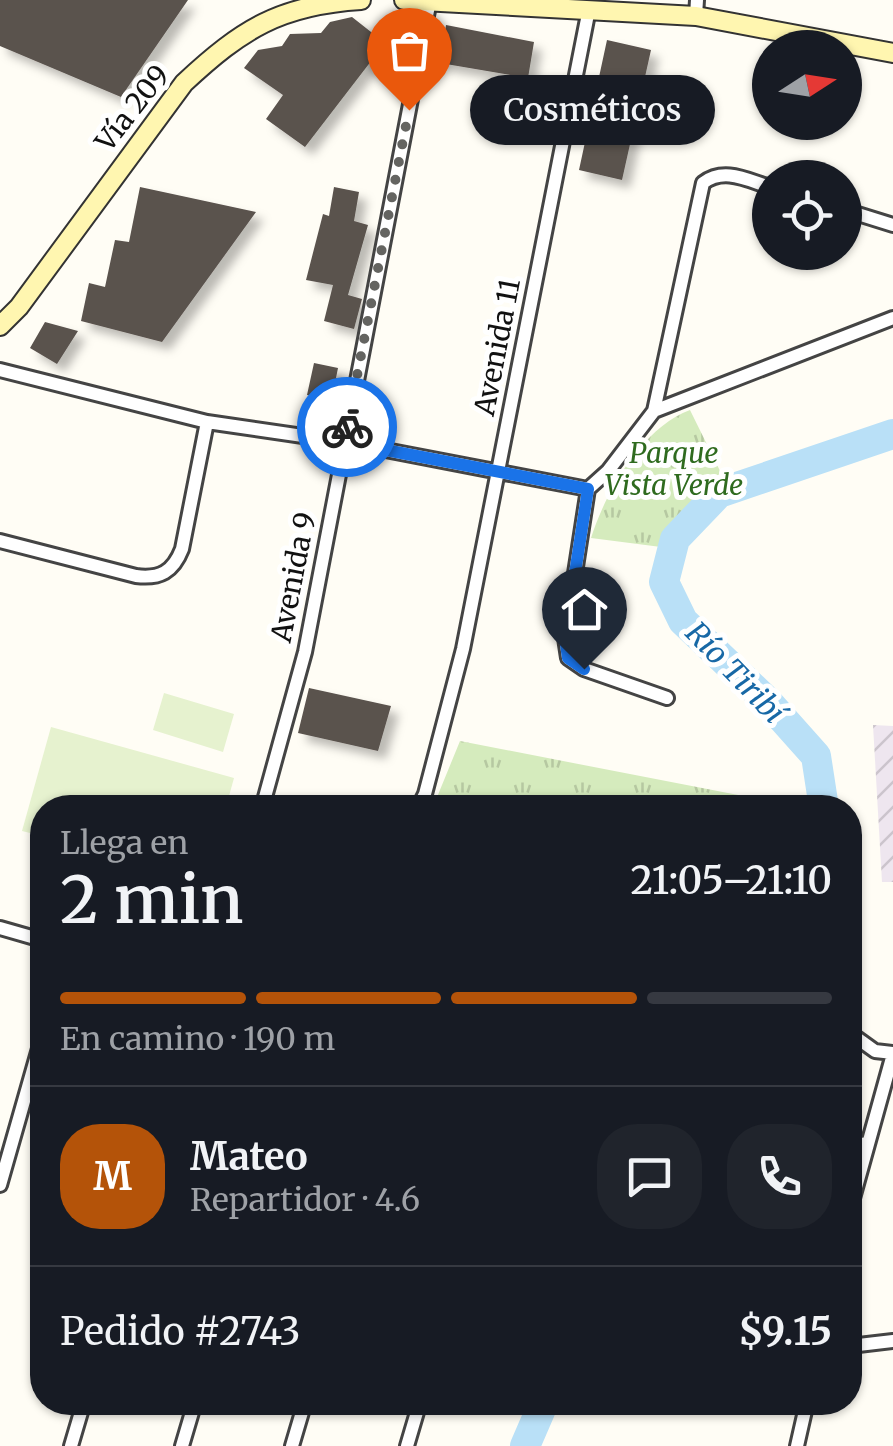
<!DOCTYPE html>
<html lang="es">
<head>
<meta charset="utf-8">
<style>
  body { margin:0; font-family:Merriweather,serif; background:#20242c; color:#f1f3f6; height:100vh; display:flex; flex-direction:column; font-size:38px; white-space:nowrap }
  * { box-sizing:border-box; margin:0 }
  p { font-size:32px; color:#9ea1a6 }
  .icon { flex:none; width:55px; height:55px; fill:none; stroke:currentColor; stroke-width:2; stroke-linecap:round; stroke-linejoin:round }
  .map { position:relative; flex:1; overflow:hidden }
  .drawer { position:absolute; left:30px; top:795px; width:832px; height:620px; display:flex; flex-direction:column; background:#171b24; border-radius:40px; box-shadow:0 2px 8px #0004 }
  .drawer>* { flex:none }
  .needle { width:65px; rotate:78deg }
  .controls { position:absolute; left:752px; top:30px; display:grid; gap:20px }
  .controls a { display:grid; place-items:center; width:110px; height:110px; border-radius:50%; background:#171b24; box-shadow:0 2px 8px #0004; font-size:50px }
  .pin { position:absolute; display:grid; place-items:center; width:85px; height:85px; color:#fff; margin:-102px -42px; border-radius:50% 50% 50% 0; rotate:-45deg; box-shadow:0 0 10px #0007 }
  .pin .icon { rotate:45deg }
  .courier { position:absolute; display:grid; place-items:center; width:100px; height:100px; margin:-50px; border:8px solid #1a73e8; border-radius:50%; background:#fff; color:#222; box-shadow:0 2px 12px #0007 }
  .bubble { position:absolute; height:70px; border-radius:35px; background:#171b24; box-shadow:0 2px 8px #0004; font-size:32px; font-weight:600; line-height:70px; text-align:center }
  .overview em { font-style:normal; font-weight:600 }
  .overview div { display:flex; flex-direction:column-reverse }
  .overview { display:flex; align-items:center; justify-content:space-between; height:170px; padding:0 30px }
  h1 { font-size:65px; font-weight:600; line-height:75px }
  .bar { display:grid; grid-template-columns:repeat(4,1fr); gap:15px 10px; align-content:center; height:120px; padding:0 30px }
  .bar i { height:12px; border-radius:8px; background:#363941 }
  .bar .current { background:#b45309 }
  .bar p { grid-column:span 4 }
  .line { display:flex; align-items:center; gap:25px; padding:0 30px; border-top:2px solid #363941 }
  .line div { flex:1 }
  .round { display:grid; place-items:center; flex:none; width:105px; height:105px; border-radius:40px; background:#20242c }
  .map>svg:first-child { display:block }
  .industrial { fill:url(#industrial-furrows) }
  .grass { fill:url(#grass-tufts) }
  .pitch { fill:#e6f2cf }
  .lines { fill:none; stroke-linecap:round; stroke-linejoin:round }
  .river { stroke:#b9e0f7; stroke-width:30 }
  .building { fill:#5a524d; filter:url(#shadow) }
  .street-casing { stroke:#444; stroke-width:18 }
  .secondary-casing { stroke:#333; stroke-width:22 }
  .street { stroke:#fff; stroke-width:12 }
  .secondary { stroke:#fff6b0; stroke-width:18 }
  .done { stroke:#646461; stroke-width:10; stroke-dasharray:0 18 }
  .route { stroke:#1a73e8; stroke-width:12 }
  .labels { text-anchor:middle; stroke-width:10; stroke-linejoin:round; paint-order:stroke }
  .street-label { font-size:28px; fill:#111; stroke:#fff }
  .park-label { font-size:28px; font-style:italic; fill:#2f6b1f; stroke:#fff }
  .water-label { font-size:30px; font-style:italic; fill:#1768a6; stroke:#fff }
</style>
</head>
<body>
<div class="map">
<svg width="893" height="1446" viewBox="0 0 893 1446">
  <defs>
    <pattern id="industrial-furrows" width="10" height="10" patternUnits="userSpaceOnUse" patternTransform="scale(2.5)"><rect width="10" height="10" fill="#eee6ef"/><path d="M-1 1l2-2M0 10L10 0M9 11l2-2" fill="none" stroke="#cbc4cc"/></pattern>
    <pattern id="grass-tufts" width="24" height="20" patternUnits="userSpaceOnUse" patternTransform="scale(2.5)"><rect width="24" height="20" fill="#d5ebbd"/><path d="M3 7l-1-3M5 7V3M7 7l1-3M15 17l-1-3M17 17v-4M19 17l1-3" fill="none" stroke="#b6c8a1"/></pattern>
    <filter id="shadow"><feDropShadow dx="8" dy="8" stdDeviation="5" flood-color="#0004"/></filter>
  </defs>
  <rect width="100%" height="100%" fill="#fffdf5"/>
  <!-- industrial -->
  <path class="industrial" d="M 873,725 L 893,726 L 893,882 L 882,882 Z"/>
  <!-- grass -->
  <path class="grass" d="M 690,410 L 724,479 C 704,489 665,526 661,547 L 591,538 C 606,491 642,428 690,410 Z
    M 460,741 L 779,803 L 779,807 L 433,807 Z"/>
  <!-- pitch -->
  <path class="pitch" d="M 164,693 L 234,714 L 223,752 L 153,730 Z
    M 51,727 L 234,778 L 226,807 L 42,808 L 42,836 L 22,831 Z"/>
  <g class="lines">
    <!-- river -->
    <path class="river" d="M 824,808 L 816,756 L 767,701 L 683,621 L 664,582 L 675,539 L 719,493 L 893,434
      M 525,1446 L 544,1402"/>
  </g>
  <!-- building -->
  <path class="building" d="M 0,0 L 188,0 L 121,97 L 0,46 Z
    M 352,17 L 385,43 L 305,147 L 266,119 L 283,95 L 244,68 L 258,50 L 282,46 L 290,34 L 321,33 L 330,22 Z
    M 446,25 L 534,42 L 528,78 L 440,63 Z
    M 607,40 L 651,50 L 622,180 L 579,170 Z
    M 140,187 L 256,212 L 162,342 L 81,321 L 89,283 L 105,287 L 115,240 L 129,242 Z
    M 334,187 L 359,192 L 354,221 L 368,225 L 348,295 L 362,299 L 354,329 L 324,321 L 333,285 L 306,280 L 323,214 L 329,216 Z
    M 45,322 L 78,331 L 57,364 L 30,348 Z
    M 314,363 L 338,368 L 336,378 L 341,379 L 337,401 L 307,395 Z
    M 309,688 L 391,706 L 378,751 L 298,733 Z"/>
  <g class="lines">
    <defs>
      <path id="street" d="M 696,16 L 697,0
        M 845,210 L 893,225
        M 0,370 L 207,422 L 344,442 L 588,489
        M 654,411 L 703,183 C 724,167 747,180 770,187
        M 0,541 L 136,576 C 160,579 173,572 182,549 L 207,422
        M 667,698 L 584,669 L 568,658 L 565,638 L 588,489 L 608,471 L 654,411 L 893,318
        M 262,808 L 305,652 L 430,0
        M 418,808 L 425,794 L 463,649 L 589,9
        M 0,928 L 42,940
        M 850,1033 L 875,1051 L 893,1053
        M 850,1143 L 867,1144
        M 0,1185 L 42,1038
        M 850,1209 L 893,1054
        M 850,1346 L 893,1341
        M 71,1446 L 84,1402
        M 182,1446 L 195,1402
        M 292,1446 L 305,1402
        M 407,1446 L 420,1402
        M 797,1446 L 807,1402"/>
      <path id="secondary" d="M 404,0 L 696,16 L 893,53
        M 0,326 L 19,307 L 184,83 C 242,29 280,5 361,0"/>
    </defs>
    <!-- street casing -->
    <use href="#street" class="street-casing"/>
    <!-- secondary casing -->
    <use href="#secondary" class="secondary-casing"/>
    <!-- street -->
    <use href="#street" class="street"/>
    <!-- secondary -->
    <use href="#secondary" class="secondary"/>
  </g>
  <g class="lines">
    <!-- done -->
    <path class="done" d="M 347,427 L 409,110"/>
    <!-- route -->
    <path class="route" d="M 347,427 L 344,442 L 588,489 L 565,638 L 568,658 L 584,669"/>
  </g>
  <g class="labels">
    <!-- street labels -->
    <g class="street-label">
      <text transform="translate(132 108) rotate(-52)" y="10">Vía 209</text>
      <text transform="translate(497 347) rotate(-79)" y="10">Avenida 11</text>
      <text transform="translate(293 577) rotate(-79)" y="10">Avenida 9</text>
    </g>
    <!-- park labels -->
    <g class="park-label">
      <text x="674" y="463">Parque<tspan x="674" dy="32">Vista Verde</tspan></text>
    </g>
    <!-- water labels -->
    <g class="water-label">
      <text transform="translate(735 673) rotate(46)" y="10">Río Tiribí</text>
    </g>
  </g>
</svg>
<div class="controls">
<a><svg class="needle" viewBox="-14 -14 28 28"><path d="M0-13l5 13h-10z" fill="#e53935"/><path d="M0 13l5-13h-10z" fill="#9ea1a6"/></svg></a>
<a><svg class="icon" aria-label="locate" viewBox="0 0 24 24"><circle cx="12" cy="12" r="6"/><path d="M12 2v4M12 18v4M2 12h4M18 12h4"/></svg></a>
</div>
<div class="pin" style="left:409px;top:110px;background:#ea580c"><svg class="icon" aria-label="bag" viewBox="0 0 24 24"><path d="M5 8h14l-1 12H6zM9 8a3 3 0 0 1 6 0"/></svg></div>
<div class="pin" style="left:584px;top:669px;background:#1f2937"><svg class="icon" aria-label="home" viewBox="0 0 24 24"><path d="M3 11l9-7 9 7M6 9v11h12V9"/></svg></div>
<div class="courier" style="left:347px;top:427px"><svg class="icon" aria-label="bike" viewBox="0 0 24 24"><circle cx="6" cy="16" r="4"/><circle cx="18" cy="16" r="4"/><path d="M6 16l4-8h5l3 8M10 8l3 8H6M13 5h3"/></svg></div>
<div class="bubble" style="left:470px;top:75px;width:245px">Cosméticos</div>
<section class="drawer">
<div class="overview"><div><h1>2 min</h1><p>Llega en</p></div><em>21:05–21:10</em></div>
<div class="bar"><i class="current"></i><i class="current"></i><i class="current"></i><i></i><p>En camino · 190 m</p></div>
<div class="line" style="height:180px"><b class="round" style="background:#b45309;color:#fff">M</b><div><b>Mateo</b><p>Repartidor · 4.6</p></div><a class="round"><svg class="icon" aria-label="chat" viewBox="0 0 24 24"><path d="M4 5h16v11H9l-5 4z"/></svg></a><a class="round"><svg class="icon" aria-label="phone" viewBox="0 0 24 24"><path d="M5 4h4l2 5-3 2q2 4 5 5l2-3 5 2v4C11 20 4 13 5 4z"/></svg></a></div>
<div class="line" style="height:130px"><div>Pedido #2743</div><b>$9.15</b></div>
</section>
</div>
</body>
</html>
